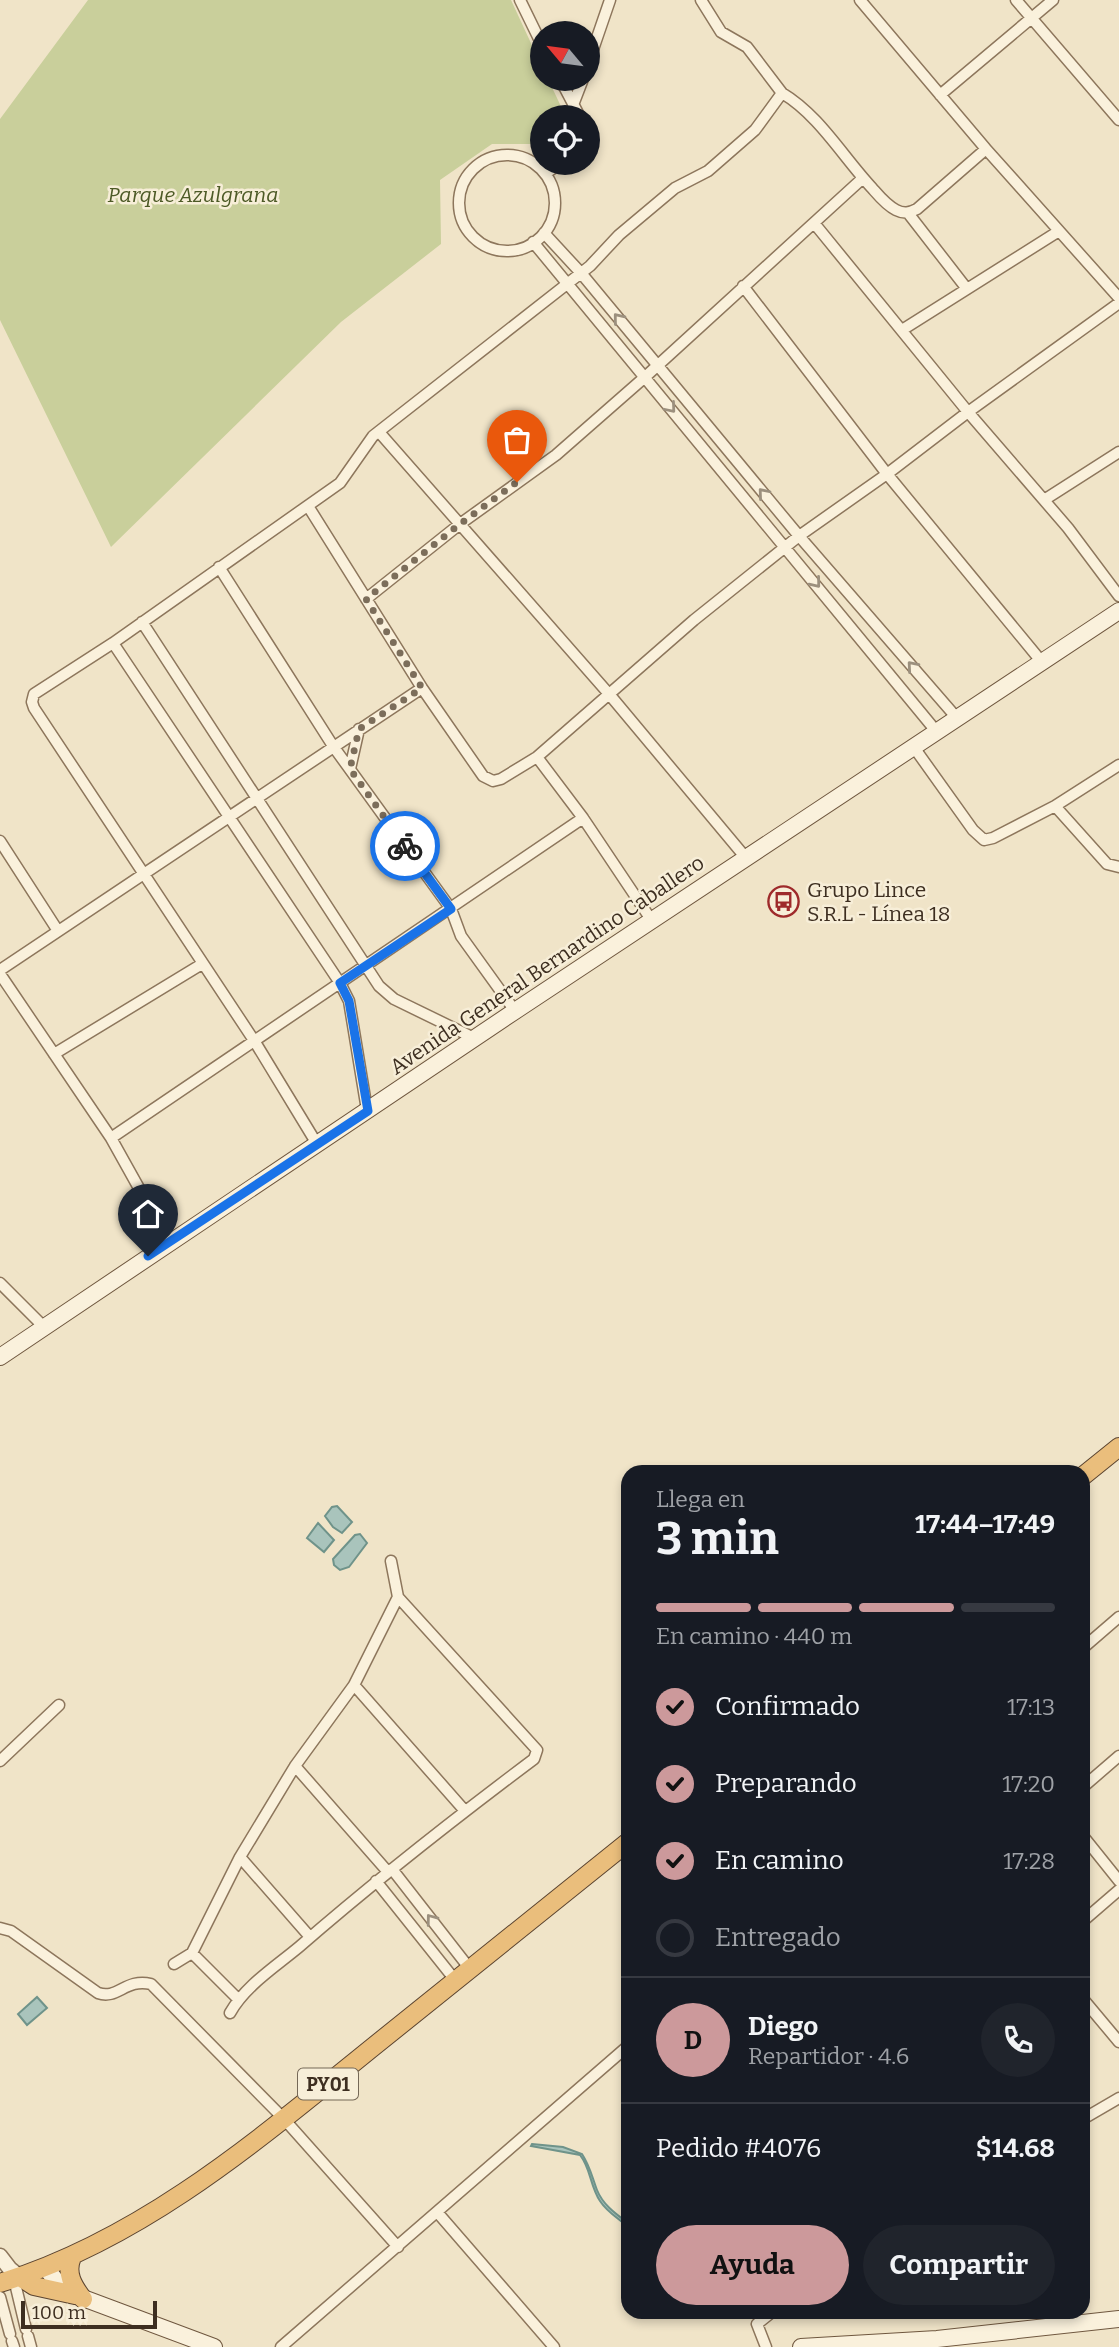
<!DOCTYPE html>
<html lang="es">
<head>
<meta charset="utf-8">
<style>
  body { margin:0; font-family:Bitter,serif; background:#20242c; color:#f1f3f6; height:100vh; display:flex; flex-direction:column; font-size:26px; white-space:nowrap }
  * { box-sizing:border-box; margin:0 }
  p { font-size:23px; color:#9ea1a6 }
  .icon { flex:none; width:38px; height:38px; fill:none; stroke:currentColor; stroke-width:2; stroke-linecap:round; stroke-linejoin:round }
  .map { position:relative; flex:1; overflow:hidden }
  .details { position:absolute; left:621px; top:1465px; width:469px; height:854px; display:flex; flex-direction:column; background:#171b24; border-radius:21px; box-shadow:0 4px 10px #0003 }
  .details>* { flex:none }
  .needle { width:46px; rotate:299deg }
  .tools { position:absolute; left:530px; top:21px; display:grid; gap:14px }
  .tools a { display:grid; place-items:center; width:70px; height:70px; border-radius:50%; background:#171b24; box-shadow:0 4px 10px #0003; font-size:35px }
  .scale { position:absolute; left:21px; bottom:18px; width:136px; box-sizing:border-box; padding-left:7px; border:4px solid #3d2e20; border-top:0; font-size:19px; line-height:24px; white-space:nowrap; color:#3d2e20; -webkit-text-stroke:5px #f7eed8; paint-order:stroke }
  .pin { position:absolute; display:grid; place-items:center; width:60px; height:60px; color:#fff; margin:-72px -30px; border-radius:50% 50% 50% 0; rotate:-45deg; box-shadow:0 0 7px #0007 }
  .pin .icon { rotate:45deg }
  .courier { position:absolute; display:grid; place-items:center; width:70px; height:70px; margin:-35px; border:5px solid #1a73e8; border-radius:50%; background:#fff; color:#222; box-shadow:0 2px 9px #0007 }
  .head em { font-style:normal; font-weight:700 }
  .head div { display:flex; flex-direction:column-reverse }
  .head { display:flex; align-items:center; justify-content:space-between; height:119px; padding:0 35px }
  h1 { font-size:46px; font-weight:700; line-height:52px }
  .bar { display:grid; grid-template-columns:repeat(4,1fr); gap:10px 7px; align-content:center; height:84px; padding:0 35px }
  .bar i { height:9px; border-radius:5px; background:#363941 }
  .bar .active { background:#cc999b }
  .bar p { grid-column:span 4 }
  .line { display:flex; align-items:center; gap:18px; padding:0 35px; border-top:2px solid #363941 }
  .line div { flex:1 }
  .round { display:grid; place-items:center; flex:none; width:74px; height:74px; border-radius:37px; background:#20242c }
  ol { padding:0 35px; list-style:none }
  li { display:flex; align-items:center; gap:21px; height:77px }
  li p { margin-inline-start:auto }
  li .icon { padding:7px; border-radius:50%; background:#cc999b; color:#111; stroke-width:4 }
  li:last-child { color:#9ea1a6 }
  li i { width:38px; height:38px; border:4px solid #363941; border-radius:50% }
  .primary-button { display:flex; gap:14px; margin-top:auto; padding:14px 35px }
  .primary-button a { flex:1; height:80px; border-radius:42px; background:#cc999b; color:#111; font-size:28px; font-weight:700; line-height:80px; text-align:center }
  .primary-button a+a { background:#20242c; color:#f1f3f6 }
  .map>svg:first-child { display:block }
  .green { fill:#c9cf9b }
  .water { fill:#a9c4bc; stroke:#6f938a; stroke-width:2 }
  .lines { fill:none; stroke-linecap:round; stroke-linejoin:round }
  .minor-casing { stroke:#8d765c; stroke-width:13 }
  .tertiary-casing { stroke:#8d765c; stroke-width:17 }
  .secondary-casing { stroke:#6f573f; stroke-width:18 }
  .trunk-casing { stroke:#5b4430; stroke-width:20 }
  .minor { stroke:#faf1dc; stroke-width:10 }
  .tertiary { stroke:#faf1dc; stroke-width:14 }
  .secondary { stroke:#faf1dc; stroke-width:16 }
  .trunk { stroke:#eabe7c; stroke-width:18 }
  .oneway { stroke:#9c907e }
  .done { stroke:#7c6e5b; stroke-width:7; stroke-dasharray:0 12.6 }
  .route { stroke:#1a73e8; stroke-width:9 }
  .labels { text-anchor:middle; stroke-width:5; stroke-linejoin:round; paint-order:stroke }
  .shield { fill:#f7eed8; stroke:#756857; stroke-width:2 }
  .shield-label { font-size:19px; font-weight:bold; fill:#3d2e20 }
  .park-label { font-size:21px; font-style:italic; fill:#4d5a26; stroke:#f7eed8 }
  .poi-label { font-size:21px; fill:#3d2e20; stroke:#f7eed8; text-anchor:start }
  .street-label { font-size:21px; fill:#3d2e20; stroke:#f7eed8 }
</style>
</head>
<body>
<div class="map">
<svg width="1119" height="2347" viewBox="0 0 1119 2347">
  <rect width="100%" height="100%" fill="#f0e4c8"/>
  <!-- green -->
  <path class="green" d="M 88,0 L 511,0 L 542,67 L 542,79 L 548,79 L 566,117 L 542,117 L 542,144 L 492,144 L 440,180 L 441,244 L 341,322 L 111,547 L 0,320 L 0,119 Z"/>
  <!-- water -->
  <path class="water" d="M 337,1506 L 352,1522 L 342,1533 L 333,1527 L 325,1516 L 332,1507 Z
    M 318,1523 L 334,1540 L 324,1552 L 307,1538 Z
    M 360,1534 L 367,1543 L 349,1567 L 340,1570 L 334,1565 L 333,1559 L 355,1535 Z
    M 37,1997 L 47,2008 L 27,2025 L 18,2014 Z
    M 532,2144 L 563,2147 L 582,2154 C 590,2166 592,2177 597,2190 C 603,2205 616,2214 628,2223 L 628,2227 C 618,2218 607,2212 600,2201 C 590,2186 591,2169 580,2155 L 531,2146 Z"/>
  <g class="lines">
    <defs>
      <path id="minor" d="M 520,0 L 542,45
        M 860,0 L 986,149 L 1119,298
        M 1016,0 L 1119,120
        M 588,64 L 610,0
        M 560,79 L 580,117
        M 782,93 C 819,115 843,157 872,188 C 879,196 886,205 896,210 C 904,214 909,213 917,209 L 986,149
        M 940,95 L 1053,0
        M 573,105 L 583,79
        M459 203a48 48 0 1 1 96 0a48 48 0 1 1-96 0Z
        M 545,174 L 561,163
        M 908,213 L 967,289
        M 814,223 L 968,412 L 1068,528 L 1119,596
        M 544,233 L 581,273 L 799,536 L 956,717
        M 533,242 L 936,731
        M 743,286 L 887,474 L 1041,661
        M 902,330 L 1059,231
        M 379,432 L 609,694 L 746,858
        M 1044,500 L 1119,452
        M 308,506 L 422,688 L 483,776 L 493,781 L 501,779 L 537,757 L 694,620 L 799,536 L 887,474 L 968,412 L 1119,303
        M 219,567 L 333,746 L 451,909 L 461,936 L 515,1011
        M 366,599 L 460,524 L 556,455 L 645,377 L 863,178
        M 142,622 L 379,986 L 394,999 L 474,1038
        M 113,643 L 340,983 L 349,1001 L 367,1110
        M 913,746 L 973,830 L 984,840 L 993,838 L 1055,806 L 1119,765
        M 537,757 L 583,818 L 652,921
        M 350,769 L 359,729
        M 1055,806 L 1107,864 L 1119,867
        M 0,841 L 58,931
        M 0,970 L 422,688
        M 0,974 L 111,1138 L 169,1242
        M 54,1054 L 202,964
        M 111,1138 L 583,818
        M 317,1144 L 255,1042 L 34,708 L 32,702 L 34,694 L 113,643 L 340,483 L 373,436 L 590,266 L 619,235 L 675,188 L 708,171 L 755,130 L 782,93 L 747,47 L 721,32 L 701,0
        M 0,1283 L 43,1326
        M 1083,1648 L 1119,1617
        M 354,1685 L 465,1811
        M 0,1761 L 59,1705
        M 295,1766 L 388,1872
        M 1083,1787 L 1119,1756
        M 1083,1836 L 1119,1881
        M 240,1857 L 310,1937
        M 392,1869 L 470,1969
        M 376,1881 L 455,1980
        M 1083,1921 L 1119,1890
        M 0,1928 L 11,1931 L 98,1993 C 118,2000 125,1978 151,1984 L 284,2119 L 398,2247
        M 192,1953 L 238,1999
        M 174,1964 L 192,1953 L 240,1857 L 295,1766 L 354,1685 L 398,1597 L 391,1561
        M 1083,1999 L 1119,2042
        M 230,2013 C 245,1986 275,1967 299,1947 C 375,1881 454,1819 534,1759 L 537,1750 L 398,1597
        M 1083,2119 L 1119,2098
        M 437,2212 L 554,2347
        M 14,2279 L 26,2329
        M 0,2297 L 10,2334
        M 28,2336 L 31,2347
        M 12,2341 L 14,2347
        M 281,2347 L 628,2046
        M 766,2347 L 757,2324 L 772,2312"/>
      <path id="tertiary" d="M 0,2256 L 10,2269 L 20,2277"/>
      <path id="secondary" d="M 0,1357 L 515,1011 L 1119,611
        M 46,2268 L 57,2282 L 75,2295 L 214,2347
        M 801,2347 L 937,2339 L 1119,2319"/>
      <path id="trunk" d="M 1083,1476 L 1119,1447
        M 72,2257 C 65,2273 73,2286 83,2299
        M 20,2277 L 34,2286 L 75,2295
        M 0,2283 C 143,2239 258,2140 373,2047 C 458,1978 543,1910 628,1842"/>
    </defs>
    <!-- minor casing -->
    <use href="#minor" class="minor-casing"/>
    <!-- tertiary casing -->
    <use href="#tertiary" class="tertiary-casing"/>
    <!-- secondary casing -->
    <use href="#secondary" class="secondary-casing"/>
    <!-- trunk casing -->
    <use href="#trunk" class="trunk-casing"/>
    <!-- minor -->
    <use href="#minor" class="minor"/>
    <!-- tertiary -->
    <use href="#tertiary" class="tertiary"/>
    <!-- secondary -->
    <use href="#secondary" class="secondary"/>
    <!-- trunk -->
    <use href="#trunk" class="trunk"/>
  </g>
  <!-- one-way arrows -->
  <defs><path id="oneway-chevron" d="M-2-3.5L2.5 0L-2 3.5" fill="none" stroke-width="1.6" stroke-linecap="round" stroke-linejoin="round" transform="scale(1.75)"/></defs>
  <g class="oneway">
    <use href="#oneway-chevron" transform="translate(618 318) rotate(-129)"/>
    <use href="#oneway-chevron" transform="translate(671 408) rotate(50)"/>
    <use href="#oneway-chevron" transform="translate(763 493) rotate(-130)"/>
    <use href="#oneway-chevron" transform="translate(816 583) rotate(51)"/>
    <use href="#oneway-chevron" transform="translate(912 666) rotate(-131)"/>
    <use href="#oneway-chevron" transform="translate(431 1919) rotate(-127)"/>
  </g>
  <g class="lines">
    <!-- done -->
    <path class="done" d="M 405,846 L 350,769 L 359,729 L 422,688 L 366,599 L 460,524 L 517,482"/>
    <!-- route -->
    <path class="route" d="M 148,1256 L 368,1111 L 349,1001 L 340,983 L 451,909 L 405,846"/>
  </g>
  <!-- icons -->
  <defs>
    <symbol id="bus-ring" viewBox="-11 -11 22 22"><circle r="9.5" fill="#f7eed8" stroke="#9e2a2b" stroke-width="1.5"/><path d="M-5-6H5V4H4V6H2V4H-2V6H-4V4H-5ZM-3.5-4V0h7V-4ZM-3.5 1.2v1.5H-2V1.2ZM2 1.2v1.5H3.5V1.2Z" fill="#9e2a2b"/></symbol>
  </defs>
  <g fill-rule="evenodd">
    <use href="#bus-ring" x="766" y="884" width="35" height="35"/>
  </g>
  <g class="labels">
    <!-- shield labels -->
    <rect class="shield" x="298" y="2068.5" width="60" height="31" rx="5"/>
    <g class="shield-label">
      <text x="328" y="2091">PY01</text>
    </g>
    <!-- park labels -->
    <g class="park-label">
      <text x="193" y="202">Parque Azulgrana</text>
    </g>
    <!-- poi labels -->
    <g class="poi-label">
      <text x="807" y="897">Grupo Lince<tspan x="807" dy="24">S.R.L - Línea 18</tspan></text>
    </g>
    <!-- street labels -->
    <g class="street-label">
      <text transform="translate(547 965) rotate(-34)" y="7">Avenida General Bernardino Caballero</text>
    </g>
  </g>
</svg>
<div class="tools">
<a><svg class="needle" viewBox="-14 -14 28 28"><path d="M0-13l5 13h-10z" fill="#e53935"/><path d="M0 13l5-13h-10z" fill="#9ea1a6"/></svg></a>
<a><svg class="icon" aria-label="locate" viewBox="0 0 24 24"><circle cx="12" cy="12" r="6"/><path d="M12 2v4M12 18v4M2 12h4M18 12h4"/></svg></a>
</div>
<div class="scale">100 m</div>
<div class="pin" style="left:517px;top:482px;background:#ea580c"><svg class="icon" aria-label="bag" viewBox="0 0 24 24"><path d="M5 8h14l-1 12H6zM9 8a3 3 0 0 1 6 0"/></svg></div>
<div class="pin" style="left:148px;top:1256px;background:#1f2937"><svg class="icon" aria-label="home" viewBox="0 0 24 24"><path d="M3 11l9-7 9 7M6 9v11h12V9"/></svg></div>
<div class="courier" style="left:405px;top:846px"><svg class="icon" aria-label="bike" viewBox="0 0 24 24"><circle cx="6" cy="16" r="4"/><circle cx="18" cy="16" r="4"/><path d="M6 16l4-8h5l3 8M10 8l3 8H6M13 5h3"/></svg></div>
<section class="details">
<div class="head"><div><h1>3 min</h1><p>Llega en</p></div><em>17:44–17:49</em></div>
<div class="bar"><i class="active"></i><i class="active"></i><i class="active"></i><i></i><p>En camino · 440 m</p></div>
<ol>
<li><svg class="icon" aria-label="check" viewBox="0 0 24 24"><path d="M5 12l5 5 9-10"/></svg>Confirmado<p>17:13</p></li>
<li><svg class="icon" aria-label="check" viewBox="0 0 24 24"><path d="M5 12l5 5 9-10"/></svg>Preparando<p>17:20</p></li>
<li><svg class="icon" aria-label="check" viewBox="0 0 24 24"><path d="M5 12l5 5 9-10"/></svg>En camino<p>17:28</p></li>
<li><i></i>Entregado</li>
</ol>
<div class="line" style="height:126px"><b class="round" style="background:#cc999b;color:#111">D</b><div><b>Diego</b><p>Repartidor · 4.6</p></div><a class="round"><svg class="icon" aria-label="phone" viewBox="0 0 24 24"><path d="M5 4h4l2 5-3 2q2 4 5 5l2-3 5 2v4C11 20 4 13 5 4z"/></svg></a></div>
<div class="line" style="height:91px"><div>Pedido #4076</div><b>$14.68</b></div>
<div class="primary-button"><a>Ayuda</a><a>Compartir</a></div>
</section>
</div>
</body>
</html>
